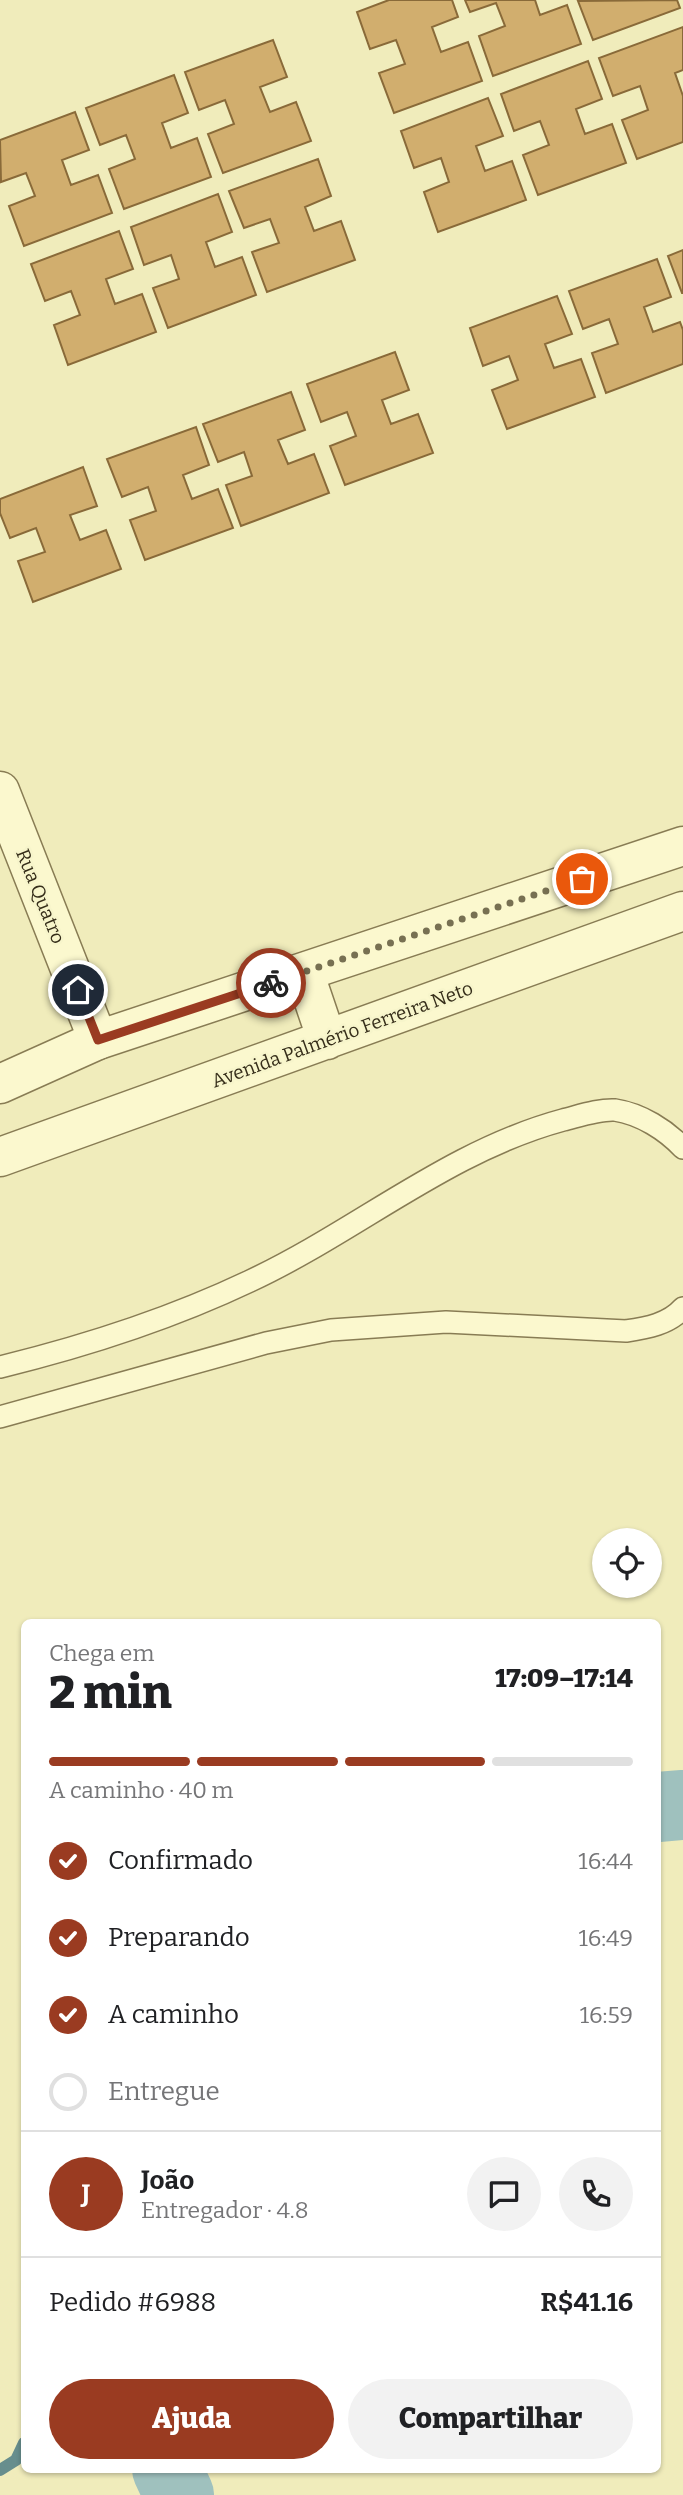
<!DOCTYPE html>
<html lang="pt">
<head>
<meta charset="utf-8">
<style>
  body { margin:0; font-family:Bitter,serif; background:#f2f2f2; color:#202124; height:100vh; display:flex; flex-direction:column; font-size:26px; white-space:nowrap }
  * { box-sizing:border-box; margin:0 }
  p { font-size:23px; color:#757577 }
  .icon { flex:none; width:38px; height:38px; fill:none; stroke:currentColor; stroke-width:2; stroke-linecap:round; stroke-linejoin:round }
  .map { position:relative; flex:1; overflow:hidden }
  .sheet { position:absolute; left:21px; top:1619px; width:640px; height:854px; display:flex; flex-direction:column; background:#fff; border-radius:10px; box-shadow:0 2px 5px #0004 }
  .sheet>* { flex:none }
  .tools { position:absolute; left:592px; top:1528px; display:grid; gap:14px }
  .tools a { display:grid; place-items:center; width:70px; height:70px; border-radius:50%; background:#fff; box-shadow:0 2px 5px #0004; font-size:35px }
  .pin { position:absolute; display:grid; place-items:center; width:60px; height:60px; color:#fff; margin:-30px; border:4px solid #fff; border-radius:50%; box-shadow:0 2px 7px #0007 }
  .courier { position:absolute; display:grid; place-items:center; width:70px; height:70px; margin:-35px; border:5px solid #9a3b21; border-radius:50%; background:#fff; color:#222; box-shadow:0 2px 9px #0007 }
  .headline em { font-style:normal; font-weight:800 }
  .headline div { display:flex; flex-direction:column-reverse }
  .headline { display:flex; align-items:center; justify-content:space-between; height:119px; padding:0 28px }
  h1 { font-size:46px; font-weight:800; line-height:52px }
  .bar { display:grid; grid-template-columns:repeat(4,1fr); gap:10px 7px; align-content:center; height:84px; padding:0 28px }
  .bar i { height:9px; border-radius:5px; background:#e0e0e0 }
  .bar .on { background:#9a3b21 }
  .bar p { grid-column:span 4 }
  .line { display:flex; align-items:center; gap:18px; padding:0 28px; border-top:2px solid #e0e0e0 }
  .line div { flex:1 }
  .round { display:grid; place-items:center; flex:none; width:74px; height:74px; border-radius:37px; background:#f2f2f2 }
  ol { padding:0 28px; list-style:none }
  li { display:flex; align-items:center; gap:21px; height:77px }
  li p { margin-inline-start:auto }
  li .icon { padding:7px; border-radius:50%; background:#9a3b21; color:#fff; stroke-width:4 }
  li:last-child { color:#757577 }
  li i { width:38px; height:38px; border:4px solid #e0e0e0; border-radius:50% }
  .action { display:flex; gap:14px; margin-top:auto; padding:14px 28px }
  .action a { flex:1; height:80px; border-radius:42px; background:#9a3b21; color:#fff; font-size:28px; font-weight:800; line-height:80px; text-align:center }
  .action a+a { background:#f2f2f2; color:#202124 }
  .map>svg:first-child { display:block }
  .lines { fill:none; stroke-linecap:round; stroke-linejoin:round }
  .stream { stroke:#678e8d; stroke-width:12 }
  .river { stroke:#9fc1be; stroke-width:70 }
  .building { fill:#d1ae6e; stroke:#896a39; stroke-width:2 }
  .service-casing { stroke:#887c54; stroke-width:24 }
  .minor-casing { stroke:#887c54; stroke-width:41 }
  .tertiary-casing { stroke:#887c54; stroke-width:41 }
  .service { stroke:#fbf8ce; stroke-width:21 }
  .minor { stroke:#fbf8ce; stroke-width:38 }
  .tertiary { stroke:#fbf8ce; stroke-width:38 }
  .done { stroke:#777052; stroke-width:7; stroke-dasharray:0 12.6 }
  .route { stroke:#9a3b21; stroke-width:9 }
  .labels { text-anchor:middle; stroke-width:5; stroke-linejoin:round; paint-order:stroke }
  .street-label { font-size:19px; fill:#362e1a; stroke:#f7f5cb }
</style>
</head>
<body>
<div class="map">
<svg width="683" height="2495" viewBox="0 0 683 2495">
  <rect width="100%" height="100%" fill="#f0ecbb"/>
  <g class="lines">
    <!-- stream -->
    <path class="stream" d="M 0,2470 L 16,2460 L 24,2443"/>
    <!-- river -->
    <path class="river" d="M 658,1807 L 683,1805
      M 167,2469 L 179,2495"/>
  </g>
  <!-- building -->
  <path class="building" d="M 389,0 L 452,0 L 458,17 L 432,27 L 441,52 L 468,42 L 482,81 L 394,113 L 379,73 L 405,64 L 396,40 L 370,49 L 357,12 Z
    M 465,0 L 535,0 L 540,15 L 567,5 L 581,44 L 493,76 L 479,36 L 505,26 L 496,3 L 470,12 Z
    M 677,0 L 680,8 L 593,40 L 578,1 Z
    M 683,27 L 683,70 L 675,73 L 683,96 L 683,142 L 637,159 L 622,120 L 648,110 L 640,86 L 613,96 L 599,58 Z
    M 273,40 L 287,77 L 260,87 L 270,112 L 296,102 L 311,141 L 223,173 L 208,134 L 234,124 L 225,100 L 199,110 L 185,72 Z
    M 588,61 L 602,99 L 576,109 L 585,134 L 612,124 L 626,163 L 538,195 L 523,155 L 549,145 L 540,121 L 514,131 L 501,94 Z
    M 174,75 L 188,113 L 162,123 L 171,148 L 197,138 L 211,177 L 124,209 L 109,169 L 135,159 L 126,135 L 100,145 L 86,108 Z
    M 488,98 L 503,136 L 476,146 L 485,171 L 512,161 L 526,200 L 438,232 L 424,192 L 449,182 L 441,158 L 414,168 L 401,131 Z
    M 75,112 L 89,150 L 62,160 L 71,185 L 98,175 L 112,213 L 24,246 L 9,206 L 35,196 L 26,173 L 1,182 L 0,140 Z
    M 318,159 L 331,196 L 305,207 L 314,231 L 341,221 L 355,260 L 267,292 L 252,252 L 279,243 L 270,219 L 244,228 L 229,191 Z
    M 218,194 L 232,232 L 206,242 L 215,267 L 242,257 L 256,295 L 168,328 L 153,288 L 179,279 L 171,255 L 144,265 L 131,227 Z
    M 119,231 L 133,269 L 106,279 L 115,304 L 142,294 L 156,332 L 68,365 L 54,325 L 80,315 L 71,291 L 45,301 L 31,264 Z
    M 683,250 L 683,293 L 682,293 L 668,256 Z
    M 657,259 L 671,297 L 644,307 L 653,332 L 680,322 L 683,330 L 683,364 L 606,393 L 592,353 L 618,344 L 609,319 L 583,329 L 569,291 Z
    M 557,296 L 572,334 L 545,344 L 554,368 L 581,359 L 595,397 L 507,429 L 492,390 L 518,380 L 509,356 L 483,366 L 470,328 Z
    M 395,352 L 409,390 L 382,400 L 391,424 L 418,414 L 433,453 L 345,485 L 330,446 L 356,436 L 347,412 L 321,422 L 307,384 Z
    M 291,392 L 305,430 L 278,440 L 288,464 L 314,454 L 329,493 L 241,526 L 226,485 L 252,476 L 244,452 L 218,462 L 203,424 Z
    M 196,427 L 209,465 L 183,475 L 192,499 L 218,489 L 233,528 L 145,560 L 130,520 L 156,511 L 148,487 L 122,497 L 107,459 Z
    M 83,467 L 97,506 L 70,515 L 80,540 L 106,530 L 121,569 L 33,602 L 18,561 L 45,552 L 36,528 L 10,538 L 0,513 L 0,499 Z"/>
  <g class="lines">
    <defs>
      <path id="service" d="M 0,1367 C 86,1346 170,1319 250,1281 C 357,1231 448,1151 563,1120 C 579,1116 599,1109 615,1110 C 641,1114 666,1130 683,1148
        M 0,1417 L 266,1343 L 331,1330 L 446,1322 L 626,1331 C 647,1328 669,1324 683,1308"/>
      <path id="minor" d="M 0,791 L 98,1040"/>
      <path id="tertiary" d="M 304,972 L 327,1040
        M 0,1084 L 98,1040 L 683,846
        M 0,1157 L 683,911"/>
    </defs>
    <!-- service casing -->
    <use href="#service" class="service-casing"/>
    <!-- minor casing -->
    <use href="#minor" class="minor-casing"/>
    <!-- tertiary casing -->
    <use href="#tertiary" class="tertiary-casing"/>
    <!-- service -->
    <use href="#service" class="service"/>
    <!-- minor -->
    <use href="#minor" class="minor"/>
    <!-- tertiary -->
    <use href="#tertiary" class="tertiary"/>
  </g>
  <g class="lines">
    <!-- done -->
    <path class="done" d="M 271,983 L 582,879"/>
    <!-- route -->
    <path class="route" d="M 78,990 L 98,1040 L 271,983"/>
  </g>
  <g class="labels">
    <!-- street labels -->
    <g class="street-label">
      <text transform="translate(41 896) rotate(68)" y="7">Rua Quatro</text>
      <text transform="translate(342 1034) rotate(-20)" y="7">Avenida Palmério Ferreira Neto</text>
    </g>
  </g>
</svg>
<div class="tools">
<a><svg class="icon" aria-label="locate" viewBox="0 0 24 24"><circle cx="12" cy="12" r="6"/><path d="M12 2v4M12 18v4M2 12h4M18 12h4"/></svg></a>
</div>
<div class="pin" style="left:582px;top:879px;background:#ea580c"><svg class="icon" aria-label="bag" viewBox="0 0 24 24"><path d="M5 8h14l-1 12H6zM9 8a3 3 0 0 1 6 0"/></svg></div>
<div class="pin" style="left:78px;top:990px;background:#1f2937"><svg class="icon" aria-label="home" viewBox="0 0 24 24"><path d="M3 11l9-7 9 7M6 9v11h12V9"/></svg></div>
<div class="courier" style="left:271px;top:983px"><svg class="icon" aria-label="bike" viewBox="0 0 24 24"><circle cx="6" cy="16" r="4"/><circle cx="18" cy="16" r="4"/><path d="M6 16l4-8h5l3 8M10 8l3 8H6M13 5h3"/></svg></div>
<section class="sheet">
<div class="headline"><div><h1>2 min</h1><p>Chega em</p></div><em>17:09–17:14</em></div>
<div class="bar"><i class="on"></i><i class="on"></i><i class="on"></i><i></i><p>A caminho · 40 m</p></div>
<ol>
<li><svg class="icon" aria-label="check" viewBox="0 0 24 24"><path d="M5 12l5 5 9-10"/></svg>Confirmado<p>16:44</p></li>
<li><svg class="icon" aria-label="check" viewBox="0 0 24 24"><path d="M5 12l5 5 9-10"/></svg>Preparando<p>16:49</p></li>
<li><svg class="icon" aria-label="check" viewBox="0 0 24 24"><path d="M5 12l5 5 9-10"/></svg>A caminho<p>16:59</p></li>
<li><i></i>Entregue</li>
</ol>
<div class="line" style="height:126px"><b class="round" style="background:#9a3b21;color:#fff">J</b><div><b>João</b><p>Entregador · 4.8</p></div><a class="round"><svg class="icon" aria-label="chat" viewBox="0 0 24 24"><path d="M4 5h16v11H9l-5 4z"/></svg></a><a class="round"><svg class="icon" aria-label="phone" viewBox="0 0 24 24"><path d="M5 4h4l2 5-3 2q2 4 5 5l2-3 5 2v4C11 20 4 13 5 4z"/></svg></a></div>
<div class="line" style="height:91px"><div>Pedido #6988</div><b>R$41.16</b></div>
<div class="action"><a>Ajuda</a><a>Compartilhar</a></div>
</section>
</div>
</body>
</html>
